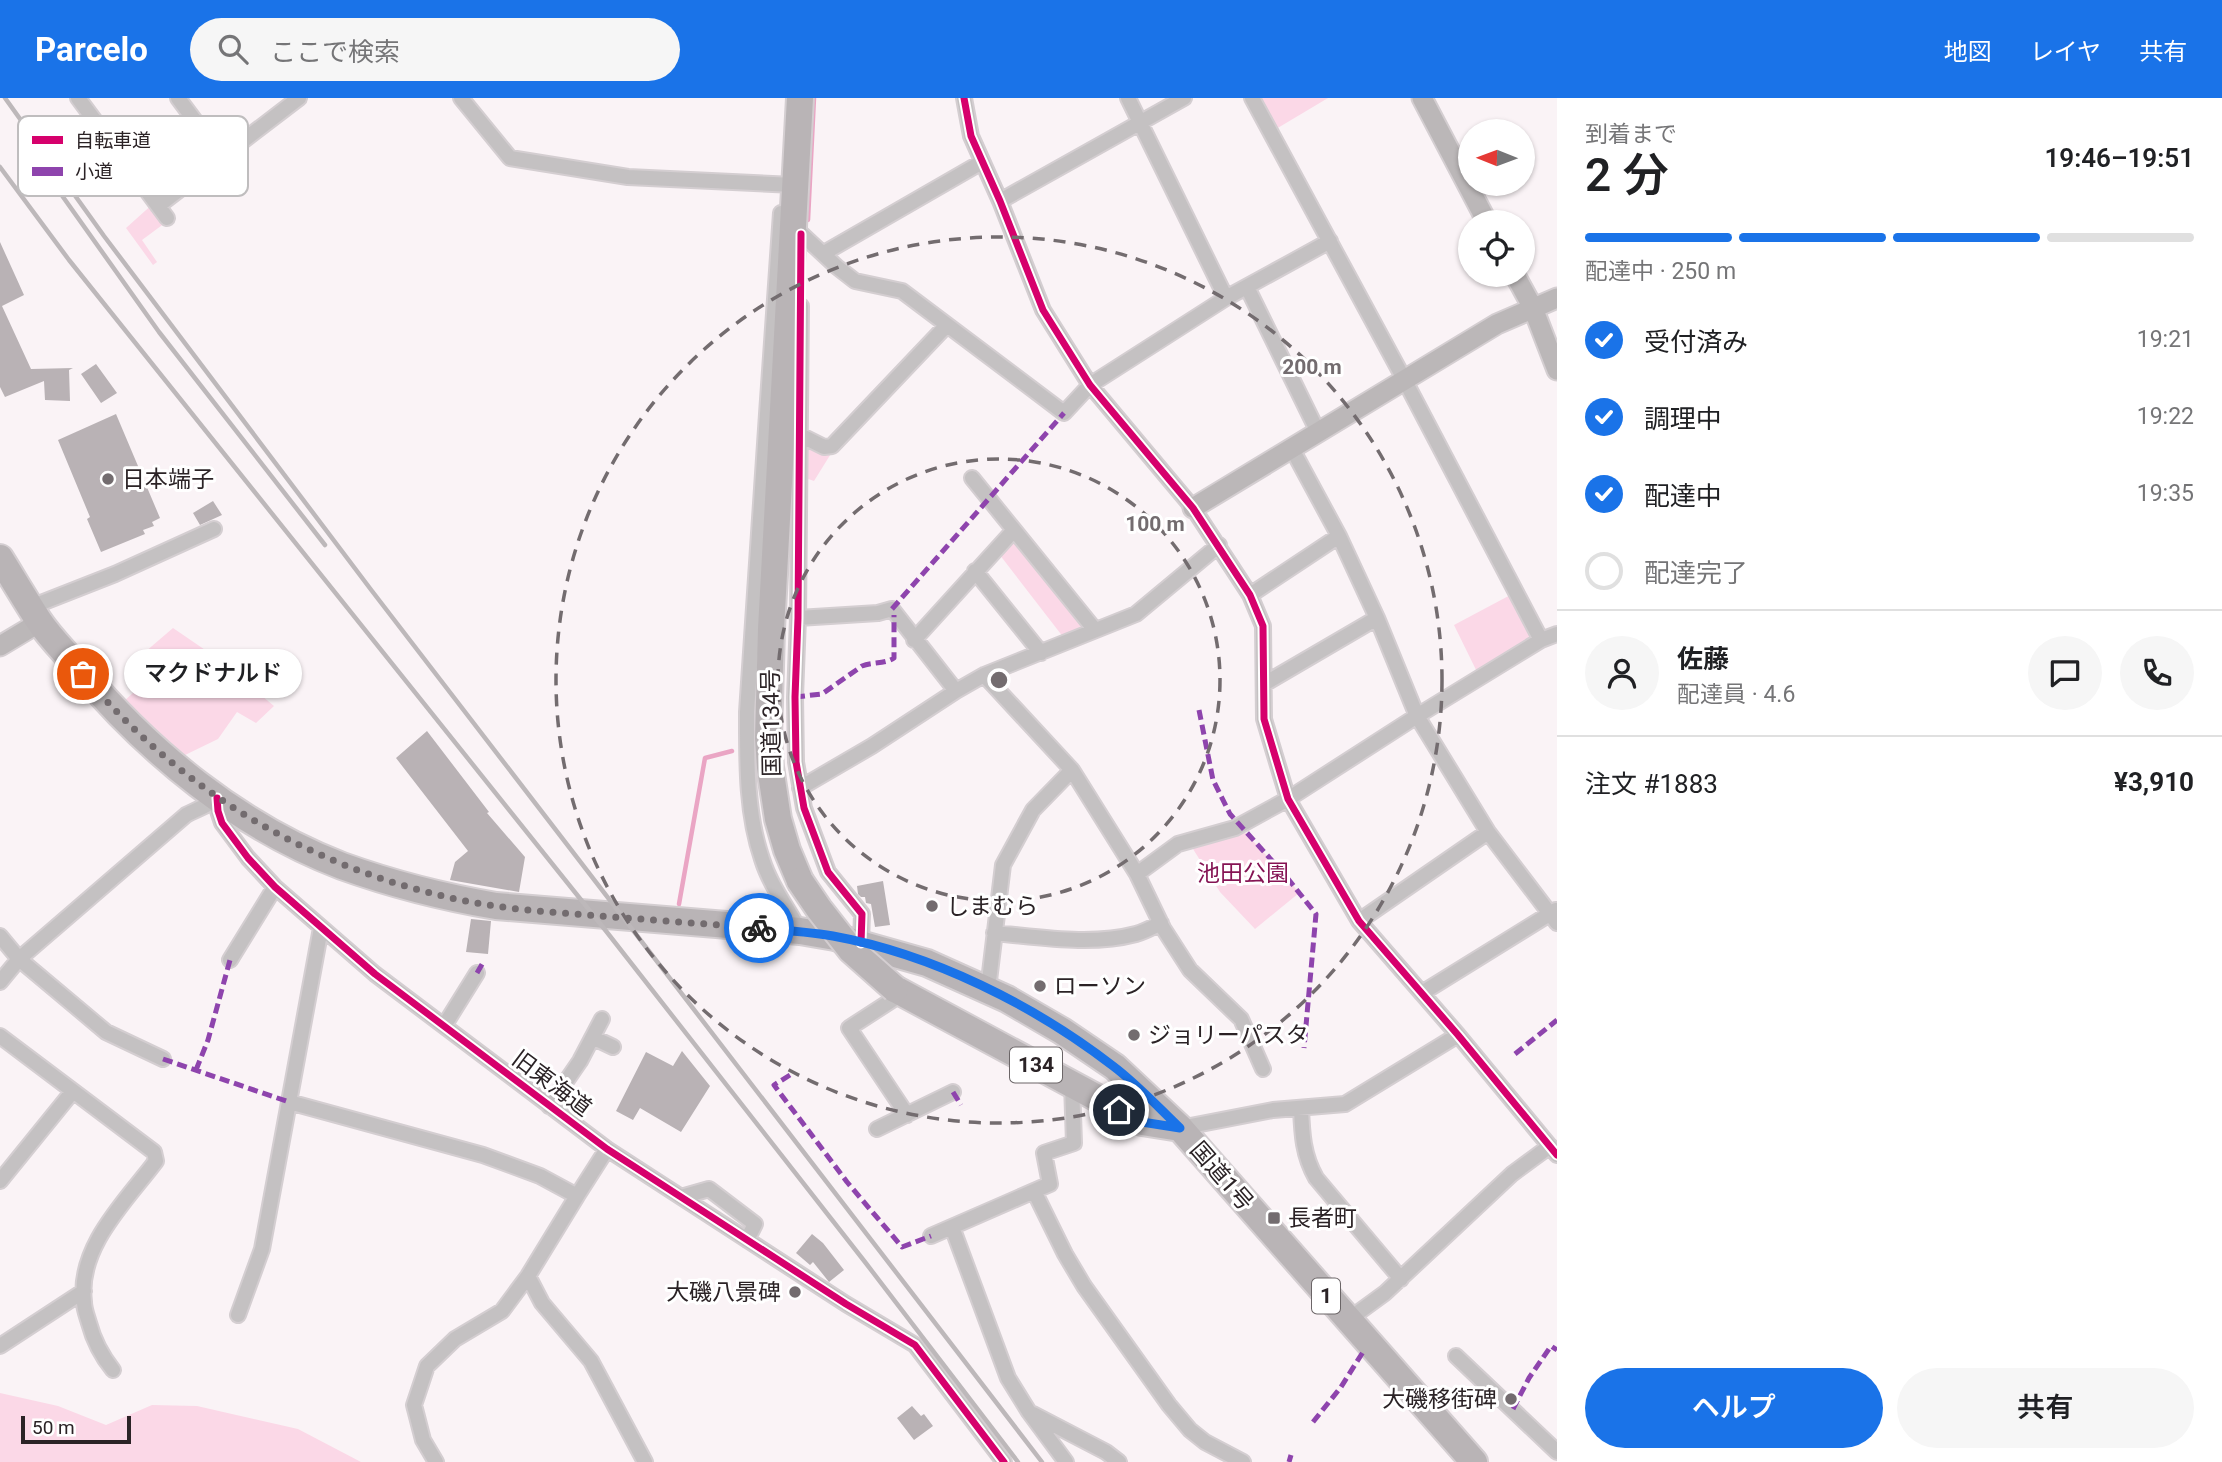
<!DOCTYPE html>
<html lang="ja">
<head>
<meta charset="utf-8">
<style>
  body { margin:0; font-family:Roboto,"Noto Sans JP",sans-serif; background:#f6f6f6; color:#202124; height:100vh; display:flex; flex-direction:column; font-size:26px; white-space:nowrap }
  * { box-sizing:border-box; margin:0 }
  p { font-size:23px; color:#757577 }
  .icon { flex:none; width:38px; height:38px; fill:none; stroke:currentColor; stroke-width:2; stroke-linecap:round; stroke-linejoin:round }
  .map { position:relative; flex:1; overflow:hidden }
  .details { display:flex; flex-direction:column; background:#fff; width:665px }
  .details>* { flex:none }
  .needle { width:46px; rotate:271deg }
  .tools { position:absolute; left:1458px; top:21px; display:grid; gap:14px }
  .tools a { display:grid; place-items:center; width:77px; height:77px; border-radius:50%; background:#fff; box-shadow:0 2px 5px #0004; font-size:35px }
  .scale { position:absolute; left:21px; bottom:18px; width:110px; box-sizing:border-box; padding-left:7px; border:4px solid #2b2326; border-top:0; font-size:19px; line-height:24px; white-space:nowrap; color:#2b2326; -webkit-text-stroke:5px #fff; paint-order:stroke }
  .pin { position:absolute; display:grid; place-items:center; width:60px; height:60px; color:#fff; margin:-30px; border:4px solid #fff; border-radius:50%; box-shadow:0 2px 7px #0007 }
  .courier { position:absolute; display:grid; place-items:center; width:70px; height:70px; margin:-35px; border:5px solid #1a73e8; border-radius:50%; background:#fff; color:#222; box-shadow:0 2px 9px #0007 }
  .bubble { position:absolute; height:49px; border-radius:24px; background:#fff; box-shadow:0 2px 5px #0004; font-size:23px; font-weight:600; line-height:49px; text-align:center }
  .summary em { font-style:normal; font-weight:600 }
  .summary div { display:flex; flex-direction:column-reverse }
  .summary { display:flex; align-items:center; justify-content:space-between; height:119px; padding:0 28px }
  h1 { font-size:46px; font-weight:600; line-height:52px }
  .bar { display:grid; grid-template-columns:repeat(4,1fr); gap:10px 7px; align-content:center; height:84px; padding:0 28px }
  .bar i { height:9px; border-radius:5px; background:#e0e0e0 }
  .bar .on { background:#1a73e8 }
  .bar p { grid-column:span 4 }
  .line { display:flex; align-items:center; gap:18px; padding:0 28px; border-top:2px solid #e0e0e0 }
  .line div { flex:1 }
  .round { display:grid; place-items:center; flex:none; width:74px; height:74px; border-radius:37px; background:#f6f6f6 }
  ol { padding:0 28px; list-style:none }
  li { display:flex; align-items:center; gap:21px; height:77px }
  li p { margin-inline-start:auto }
  li .icon { padding:7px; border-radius:50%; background:#1a73e8; color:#fff; stroke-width:4 }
  li:last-child { color:#757577 }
  li i { width:38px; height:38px; border:4px solid #e0e0e0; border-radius:50% }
  .button { display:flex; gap:14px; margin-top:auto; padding:14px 28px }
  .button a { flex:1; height:80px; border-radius:42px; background:#1a73e8; color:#fff; font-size:28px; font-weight:600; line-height:80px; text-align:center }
  .button a+a { background:#f6f6f6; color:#202124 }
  header { display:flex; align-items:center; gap:42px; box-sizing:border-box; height:98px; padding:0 35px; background:#1a73e8; color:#fff }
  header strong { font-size:33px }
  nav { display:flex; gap:38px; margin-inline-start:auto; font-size:24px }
  .search { width:490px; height:63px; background:#f6f6f6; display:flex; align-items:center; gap:18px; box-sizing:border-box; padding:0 24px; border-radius:38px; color:#757577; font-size:26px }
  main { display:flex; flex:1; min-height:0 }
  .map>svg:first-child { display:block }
  .green { fill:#fbd8e7 }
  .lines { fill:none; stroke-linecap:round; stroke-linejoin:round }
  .stream { stroke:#eaa5c4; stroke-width:4.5 }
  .building { fill:#b9b2b5 }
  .street-casing { stroke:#d4ced1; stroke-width:18 }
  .secondary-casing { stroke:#d4ced1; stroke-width:23 }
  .highway-casing { stroke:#d4ced1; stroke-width:30 }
  .street { stroke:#c4c1c2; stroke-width:14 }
  .secondary { stroke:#bbb7b8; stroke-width:19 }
  .highway { stroke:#b9b4b6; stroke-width:26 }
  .rail { stroke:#bdb8ba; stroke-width:4.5 }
  .highway-bridge-casing { stroke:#d4ced1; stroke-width:30; stroke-linecap:butt }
  .highway-bridge { stroke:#b9b4b6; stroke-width:26 }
  .quiet { stroke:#8e44ad; stroke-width:5; stroke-dasharray:10 5; stroke-linecap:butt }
  .cycleway-casing { stroke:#fff; stroke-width:11 }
  .cycleway { stroke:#d6006c; stroke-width:7 }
  .done { stroke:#736c6f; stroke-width:7; stroke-dasharray:0 12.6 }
  .route { stroke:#1a73e8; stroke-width:9 }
  .ring { fill:none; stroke:#736c6f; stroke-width:3.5; stroke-dasharray:12 9 }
  .poi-dot { fill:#736c6f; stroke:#fff; stroke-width:2.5 }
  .labels { text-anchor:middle; stroke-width:6; stroke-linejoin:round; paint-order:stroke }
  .shield { fill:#fff; stroke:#6b6567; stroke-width:2 }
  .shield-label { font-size:21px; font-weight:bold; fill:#2b2326 }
  .poi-label { font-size:23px; fill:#2b2326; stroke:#fff; text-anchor:start }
  .street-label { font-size:23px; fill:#2b2326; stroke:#fff }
  .park-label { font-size:23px; fill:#851454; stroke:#fff }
  .key { fill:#fff; stroke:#bfbdbe; stroke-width:2 }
  .key-label { font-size:19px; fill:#2b2326 }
  .centre { fill:#736c6f; stroke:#fff; stroke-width:3.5 }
  .ring-label { font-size:21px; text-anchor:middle; font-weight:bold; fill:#736c6f; stroke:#fff; stroke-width:6; stroke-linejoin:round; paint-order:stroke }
</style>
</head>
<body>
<header>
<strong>Parcelo</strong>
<div class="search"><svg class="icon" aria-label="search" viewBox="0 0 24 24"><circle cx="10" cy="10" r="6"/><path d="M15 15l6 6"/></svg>ここで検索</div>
<nav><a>地図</a><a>レイヤ</a><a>共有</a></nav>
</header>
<main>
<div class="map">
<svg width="1557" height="1364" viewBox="0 0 1557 1364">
  <rect width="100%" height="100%" fill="#faf3f6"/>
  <!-- green -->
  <path class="green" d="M 1252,0 L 1328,0 L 1271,34 Z
    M 155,104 L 169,122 L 142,142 L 157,164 L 153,167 L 126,130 Z
    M 800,337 L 832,354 L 814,383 L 800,378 Z
    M 1014,432 L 1095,532 L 1067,544 L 996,452 Z
    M 1516,494 L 1541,542 L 1480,580 L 1454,527 Z
    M 173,530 L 214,558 L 274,608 L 256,625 L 237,614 L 218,641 L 183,658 L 140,620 L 124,603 L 153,577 L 138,560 Z
    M 1239,728 L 1285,777 L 1299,795 L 1255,831 L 1220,794 L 1188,743 Z
    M 0,1295 L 58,1308 L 106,1327 L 152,1307 L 197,1308 L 298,1331 L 361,1364 L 0,1364 Z"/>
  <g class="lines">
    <!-- stream -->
    <path class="stream" d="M 808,122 L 814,0
      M 679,806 L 705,660 L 732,653"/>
  </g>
  <!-- building -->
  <path class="building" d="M 0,144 L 24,197 L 2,208 L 31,271 L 73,270 L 69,272 L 70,303 L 45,302 L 44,283 L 5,299 L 0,289 Z
    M 96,266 L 117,295 L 101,305 L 81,276 Z
    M 116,316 L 160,420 L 152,424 L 154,428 L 143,432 L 145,436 L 101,454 L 87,421 L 90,419 L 58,342 Z
    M 213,403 L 222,417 L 200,427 L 193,415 Z
    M 143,569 L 150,578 L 134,590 L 128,581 Z
    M 427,633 L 489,714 L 487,715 L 525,759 L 519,794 L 450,782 L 455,764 L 468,753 L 396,660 Z
    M 883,783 L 890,827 L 875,829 L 871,806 L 866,805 L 865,799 L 861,799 L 858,796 L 857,788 Z
    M 471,821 L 491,823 L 488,856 L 466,854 Z
    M 682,953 L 710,988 L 681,1034 L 640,1010 L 633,1022 L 616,1013 L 646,954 L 673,968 Z
    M 812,1136 L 823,1145 L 844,1172 L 829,1184 L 813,1164 L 810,1167 L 796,1155 Z
    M 912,1308 L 921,1318 L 924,1316 L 933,1328 L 914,1342 L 897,1320 Z"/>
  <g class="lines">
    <defs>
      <path id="street" d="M 78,0 L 167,120
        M 178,0 L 222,59
        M 461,0 L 510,60 L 628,79 L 794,87
        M 964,0 L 971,38 L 1000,103 L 1043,212 L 1090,287 L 1193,410 L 1250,497 L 1263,528 L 1264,621 L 1288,701 L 1359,823 L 1458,937 L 1557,1057
        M 1128,0 L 1226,200
        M 1252,0 L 1404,281 L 1541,542
        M 1000,103 L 1184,0
        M 158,108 L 299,0
        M 792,127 L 837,169 L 855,183 L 902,193 L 1064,315 L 1090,287 L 1226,200 L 1330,143
        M 824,155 L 982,64
        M 1247,189 L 1318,334
        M 801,208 L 798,520 L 795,599 L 796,664 L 804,710 L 828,774 L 862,816 L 861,845
        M 767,316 L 781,115
        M 783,317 L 767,316 L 747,614 C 747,662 746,715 762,761 C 770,787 787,809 800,833
        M 800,337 L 824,349 L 832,348 L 947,227
        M 1292,351 L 1339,438 L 1377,520 L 1417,618 L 1488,734 L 1557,825
        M 972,380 L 1095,532
        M 975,473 L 1041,555
        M 1250,497 L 1339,438
        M 31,509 L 115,476 L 214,431
        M 798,520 L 878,515 L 892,511 L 956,593
        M 914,542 L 1014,432
        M 984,577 L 1072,672 L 1137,776 L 1163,830 L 1190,872 L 1241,921 L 1263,971
        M 1264,586 L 1377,520
        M 800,690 L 872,648 L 956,593 L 984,577 L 1136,516 L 1219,447
        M 217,700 L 218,713 L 222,725 L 248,760 L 275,789 L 375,876 L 607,1051 L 846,1206 L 915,1247 L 1004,1364
        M 1137,776 L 1178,746 L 1235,730 L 1288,701 L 1417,618 L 1541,542 L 1557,536
        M 1359,823 L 1488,734
        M 994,835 C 1040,839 1091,848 1136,836 C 1144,834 1153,829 1161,825
        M 0,838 L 19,861 L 0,884
        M 230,862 L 275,789
        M 988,891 L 1003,767 L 1033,712 L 1072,672
        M 903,895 L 849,930 L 907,1017
        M 1422,895 L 1556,812
        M 444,928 L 477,875
        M 0,938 L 154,1054 L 156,1063 C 126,1103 77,1149 84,1204 C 84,1211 87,1218 89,1225 C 94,1244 101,1257 113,1272
        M 594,940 L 613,949
        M 163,961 L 106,934 L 19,861 L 186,717 C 197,711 208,708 217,700
        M 289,1004 L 483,1057 L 540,1078 L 577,1098 L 607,1051
        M 549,1008 L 580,963 L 602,921
        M 1301,1010 C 1302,1036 1303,1057 1316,1080 L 1401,1181
        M 1180,1030 L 1273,1012 L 1345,1006 L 1458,937
        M 877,1031 L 953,994
        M 0,1083 L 73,993
        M 1034,1093 L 1065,1156 L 1084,1188 L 1169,1307 L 1190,1332 L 1205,1344 L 1243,1364
        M 681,1099 L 709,1091 L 755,1126 L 747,1142
        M 952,1129 L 1008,1280 L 1029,1314 L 1066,1364
        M 931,1138 L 1050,1086 L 1044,1055 L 1074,1045 L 1072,986
        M 528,1178 L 542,1205 L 591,1263 L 645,1364
        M 238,1217 L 262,1151 L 321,830
        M 1348,1222 L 1385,1195 L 1512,1076 L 1550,1048
        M 0,1248 L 84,1193
        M 1456,1258 L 1557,1354
        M 1033,1316 L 1106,1354 L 1119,1364
        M 436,1364 L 423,1342 L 414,1307 L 427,1268 L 455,1241 L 502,1213 L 528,1178 L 577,1098"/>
      <path id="secondary" d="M 1422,0 L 1487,124
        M 1515,177 L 1533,210 L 1557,272
        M 1193,410 L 1497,226 L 1557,200
        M 0,548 L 40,524"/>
      <path id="highway" d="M 0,460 C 13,481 26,503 39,523 C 51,541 67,556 80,572 C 149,655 240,729 342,768 C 392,786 443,799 496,808 L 800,833 L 835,839 L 927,865 L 1007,901 L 1062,933 L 1115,969 L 1180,1030 L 1474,1364
        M 800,783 L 787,752 L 778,721 L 770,669 L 768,640 L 771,531 L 800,0
        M 895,891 L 1142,1024 L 1180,1030"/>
    </defs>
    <!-- street casing -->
    <use href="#street" class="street-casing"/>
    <!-- secondary casing -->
    <use href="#secondary" class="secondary-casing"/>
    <!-- highway casing -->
    <use href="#highway" class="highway-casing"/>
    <!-- street -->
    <use href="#street" class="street"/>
    <!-- secondary -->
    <use href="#secondary" class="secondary"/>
    <!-- highway -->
    <use href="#highway" class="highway"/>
    <!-- rail -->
    <path class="rail" d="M 5,0 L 104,138 L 372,493 L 1042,1364
      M 0,69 L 69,162 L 606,833 L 865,1164 L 1018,1364
      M 46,75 L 159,234 L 325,447"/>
    <defs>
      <path id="highway-bridge" d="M 800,783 L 819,811 L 851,852 L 895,891"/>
    </defs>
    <!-- highway-bridge casing -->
    <use href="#highway-bridge" class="highway-bridge-casing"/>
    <!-- highway-bridge -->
    <use href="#highway-bridge" class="highway-bridge"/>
    <!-- quiet -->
    <path class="quiet" d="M 892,511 L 1064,315
      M 795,599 L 822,596 L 862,568 C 872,564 885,566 894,560 L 894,517
      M 1199,612 L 1213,682 L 1230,716 L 1285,777 L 1316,816 L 1304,950
      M 477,875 L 484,863
      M 1515,956 L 1557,922
      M 163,961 L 289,1004
      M 196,972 L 208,942 L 230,862
      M 790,977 L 774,987 L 847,1084 L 902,1149 L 931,1138
      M 953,994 L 961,1007
      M 1513,1311 L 1529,1280 L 1551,1248 L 1557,1252
      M 1313,1324 L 1341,1289 L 1363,1254
      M 1289,1364 L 1291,1357"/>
    <defs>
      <path id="cycleway" d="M 964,0 L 971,38 L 1000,103 L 1043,212 L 1090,287 L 1193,410 L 1250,497 L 1263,528 L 1264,621 L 1288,701 L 1359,823 L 1458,937 L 1557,1057
        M 801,136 L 798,520 L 795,599 L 796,664 L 804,710 L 828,774 L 862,816 L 861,845
        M 217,700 L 218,713 L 222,725 L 248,760 L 275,789 L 375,876 L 607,1051 L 846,1206 L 915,1247 L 1004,1364"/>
    </defs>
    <!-- cycleway casing -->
    <use href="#cycleway" class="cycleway-casing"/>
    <!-- cycleway -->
    <use href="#cycleway" class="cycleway"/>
  </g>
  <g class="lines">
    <!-- done -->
    <path class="done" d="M 83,576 C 178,690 303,766 447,799 C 497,811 549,814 600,818 C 653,822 706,826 759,830"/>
    <!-- route -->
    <path class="route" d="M 759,830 C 784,832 809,834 833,838 C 932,856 1034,907 1113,968 C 1137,986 1158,1009 1180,1030 L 1142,1024 L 1119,1012"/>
  </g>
  <!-- distance rings -->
  <g class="ring">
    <circle cx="999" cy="582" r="221"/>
    <circle cx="999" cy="582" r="443"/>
  </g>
  <!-- markers -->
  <g class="poi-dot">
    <circle cx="108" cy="381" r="7"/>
    <circle cx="932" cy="808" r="7"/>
    <circle cx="1040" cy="888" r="7"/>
    <circle cx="1134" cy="937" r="7"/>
    <rect x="1267" y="1113" width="14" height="14" rx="3.5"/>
    <circle cx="795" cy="1194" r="7"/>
    <circle cx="1511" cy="1301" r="7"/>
  </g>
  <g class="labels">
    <!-- shield labels -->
    <g class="shield">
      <rect x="1010" y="949.5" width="52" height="35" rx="5"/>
      <rect x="1312" y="1180.5" width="28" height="35" rx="5"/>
    </g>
    <g class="shield-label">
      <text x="1036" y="974">134</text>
      <text x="1326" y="1205">1</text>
    </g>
    <!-- poi labels -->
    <g class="poi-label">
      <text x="122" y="389">日本端子</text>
      <text x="946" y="816">しまむら</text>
      <text x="1054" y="896">ローソン</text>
      <text x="1148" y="945">ジョリーパスタ</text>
      <text x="1288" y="1128">長者町</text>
      <text x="781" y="1202" text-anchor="end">大磯八景碑</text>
      <text x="1497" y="1309" text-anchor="end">大磯移街碑</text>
    </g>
    <!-- street labels -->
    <g class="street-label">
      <text transform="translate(771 625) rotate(-91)" y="8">国道134号</text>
      <text transform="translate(552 985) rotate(37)" y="8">旧東海道</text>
      <text transform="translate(1222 1078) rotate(49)" y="8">国道1号</text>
    </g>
    <!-- park labels -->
    <g class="park-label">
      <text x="1243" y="783">池田公園</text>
    </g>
  </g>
  <!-- legend -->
  <rect x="18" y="18" width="230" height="80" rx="10" class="key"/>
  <rect x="32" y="38" width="31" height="8" fill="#d6006c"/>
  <rect x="32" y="69" width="31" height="9" fill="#8e44ad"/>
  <g class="key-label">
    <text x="75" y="49">自転車道</text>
    <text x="75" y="80">小道</text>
  </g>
  <circle cx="999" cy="582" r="10" class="centre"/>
  <g class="ring-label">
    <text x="1312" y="276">200 m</text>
    <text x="1155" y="433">100 m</text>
  </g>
</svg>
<div class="tools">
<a><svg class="needle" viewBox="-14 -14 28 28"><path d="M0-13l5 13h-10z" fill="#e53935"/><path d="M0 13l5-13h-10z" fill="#757577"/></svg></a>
<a><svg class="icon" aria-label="locate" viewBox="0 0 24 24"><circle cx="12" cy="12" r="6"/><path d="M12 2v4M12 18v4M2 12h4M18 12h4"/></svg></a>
</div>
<div class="scale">50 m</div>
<div class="pin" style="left:83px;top:576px;background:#ea580c"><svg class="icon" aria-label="bag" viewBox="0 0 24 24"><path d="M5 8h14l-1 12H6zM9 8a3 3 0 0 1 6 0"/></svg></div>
<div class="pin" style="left:1119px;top:1012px;background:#1f2937"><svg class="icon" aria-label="home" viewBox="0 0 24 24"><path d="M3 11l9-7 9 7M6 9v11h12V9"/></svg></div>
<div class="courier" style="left:759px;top:830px"><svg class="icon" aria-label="bike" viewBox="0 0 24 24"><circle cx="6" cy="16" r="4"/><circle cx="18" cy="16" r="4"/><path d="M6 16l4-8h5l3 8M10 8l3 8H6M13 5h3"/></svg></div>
<div class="bubble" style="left:124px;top:551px;width:178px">マクドナルド</div>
</div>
<section class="details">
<div class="summary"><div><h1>2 分</h1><p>到着まで</p></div><em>19:46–19:51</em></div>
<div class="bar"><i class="on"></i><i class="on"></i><i class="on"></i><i></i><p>配達中 · 250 m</p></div>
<ol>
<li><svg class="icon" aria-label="check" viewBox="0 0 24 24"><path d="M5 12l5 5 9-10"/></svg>受付済み<p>19:21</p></li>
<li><svg class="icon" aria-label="check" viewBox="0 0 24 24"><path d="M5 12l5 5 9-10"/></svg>調理中<p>19:22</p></li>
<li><svg class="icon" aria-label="check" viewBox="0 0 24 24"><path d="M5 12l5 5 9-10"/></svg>配達中<p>19:35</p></li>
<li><i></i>配達完了</li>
</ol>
<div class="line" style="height:126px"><a class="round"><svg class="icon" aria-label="person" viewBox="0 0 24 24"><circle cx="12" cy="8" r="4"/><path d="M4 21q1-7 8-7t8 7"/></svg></a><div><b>佐藤</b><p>配達員 · 4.6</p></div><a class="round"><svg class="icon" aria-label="chat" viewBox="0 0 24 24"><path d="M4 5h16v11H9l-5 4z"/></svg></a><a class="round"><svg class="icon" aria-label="phone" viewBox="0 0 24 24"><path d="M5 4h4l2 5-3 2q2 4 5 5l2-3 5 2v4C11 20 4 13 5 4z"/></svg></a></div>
<div class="line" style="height:91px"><div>注文 #1883</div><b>¥3,910</b></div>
<div class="button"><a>ヘルプ</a><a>共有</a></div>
</section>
</main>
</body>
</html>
